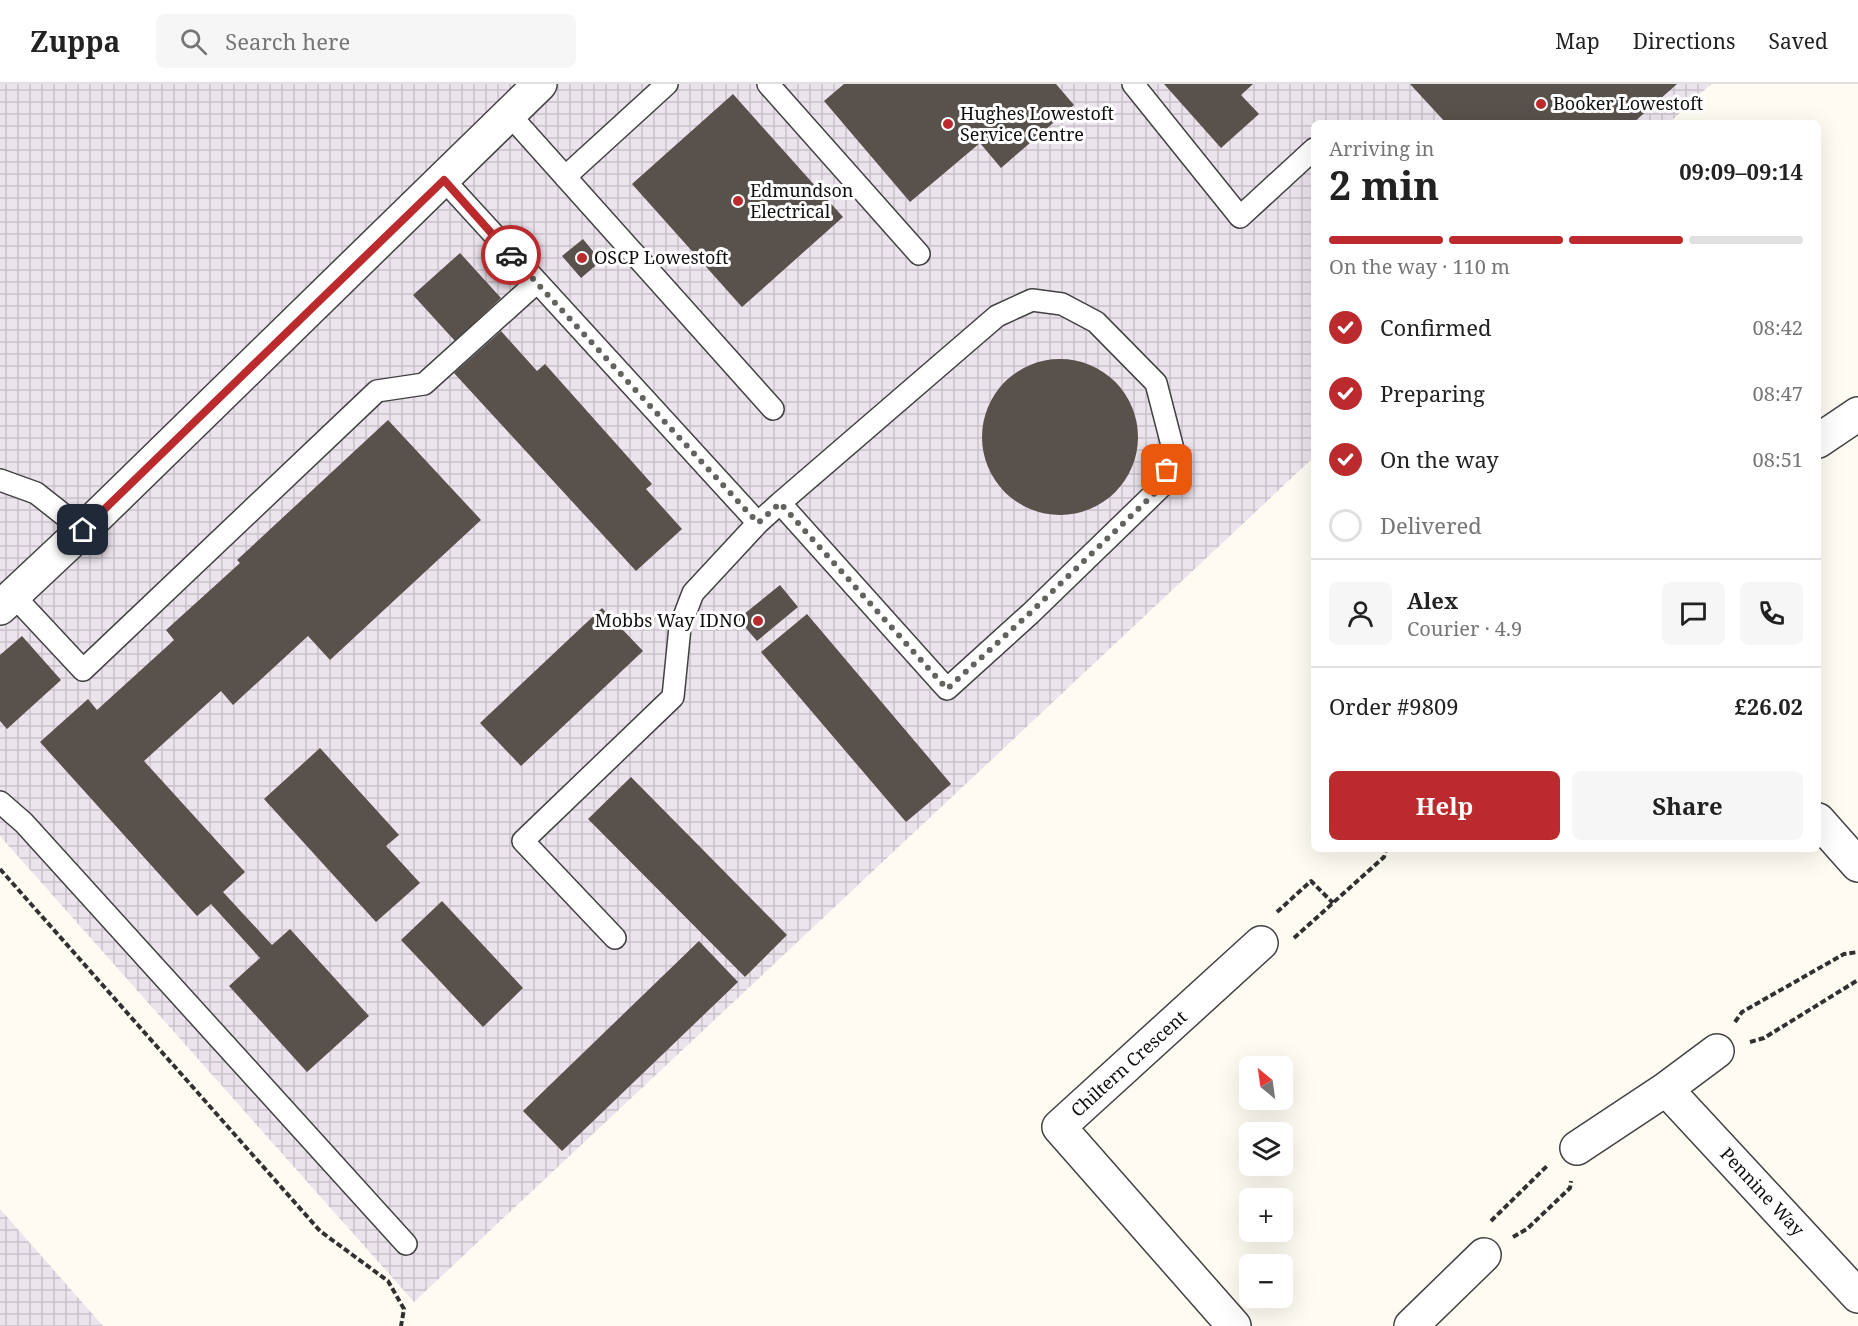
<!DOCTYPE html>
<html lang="en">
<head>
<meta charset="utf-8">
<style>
  body { margin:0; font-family:"Noto Serif",serif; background:#f6f6f6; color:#222; height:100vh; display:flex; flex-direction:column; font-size:22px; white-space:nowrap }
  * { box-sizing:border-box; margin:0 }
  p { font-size:20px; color:#767676 }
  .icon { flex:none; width:33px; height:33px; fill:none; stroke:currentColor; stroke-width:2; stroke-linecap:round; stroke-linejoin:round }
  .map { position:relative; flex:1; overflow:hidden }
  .sheet { position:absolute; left:1311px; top:36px; width:510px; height:732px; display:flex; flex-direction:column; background:#fff; border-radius:9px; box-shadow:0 6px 24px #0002 }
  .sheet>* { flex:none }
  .needle { width:39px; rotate:331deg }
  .tools { position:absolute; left:1239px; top:972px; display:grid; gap:12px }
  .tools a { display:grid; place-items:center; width:54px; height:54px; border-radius:9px; background:#fff; box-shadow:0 6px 24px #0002; font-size:30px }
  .pin { position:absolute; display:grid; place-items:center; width:51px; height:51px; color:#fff; margin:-26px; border-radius:12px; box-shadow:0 3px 9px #0006 }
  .courier { position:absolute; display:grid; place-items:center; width:60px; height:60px; margin:-30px; border:4px solid #bb2b2e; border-radius:50%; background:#fff; color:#222; box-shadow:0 2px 8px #0007 }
  .head em { font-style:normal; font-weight:700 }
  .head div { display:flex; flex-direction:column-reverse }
  .head { display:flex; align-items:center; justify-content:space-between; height:102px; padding:0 18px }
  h1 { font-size:39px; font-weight:700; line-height:45px }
  .bar { display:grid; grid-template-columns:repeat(4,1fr); gap:9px 6px; align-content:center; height:72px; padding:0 18px }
  .bar i { height:8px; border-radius:4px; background:#e0e0e0 }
  .bar .current { background:#bb2b2e }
  .bar p { grid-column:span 4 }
  .line { display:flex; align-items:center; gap:15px; padding:0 18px; border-top:2px solid #e0e0e0 }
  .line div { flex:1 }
  .round { display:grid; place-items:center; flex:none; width:63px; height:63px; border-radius:9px; background:#f6f6f6 }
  ol { padding:0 18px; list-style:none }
  li { display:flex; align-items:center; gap:18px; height:66px }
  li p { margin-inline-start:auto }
  li .icon { padding:6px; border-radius:50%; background:#bb2b2e; color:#fff; stroke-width:4 }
  li:last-child { color:#767676 }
  li i { width:33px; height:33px; border:3px solid #e0e0e0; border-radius:50% }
  .cta { display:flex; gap:12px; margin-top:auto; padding:12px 18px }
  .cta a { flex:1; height:69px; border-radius:9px; background:#bb2b2e; color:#fff; font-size:24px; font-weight:700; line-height:69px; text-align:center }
  .cta a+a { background:#f6f6f6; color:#222 }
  header { display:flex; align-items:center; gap:36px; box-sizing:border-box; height:84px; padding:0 30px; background:#fff; border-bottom:2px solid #e0e0e0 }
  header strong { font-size:28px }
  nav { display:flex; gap:33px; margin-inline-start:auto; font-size:21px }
  .search { width:420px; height:54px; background:#f6f6f6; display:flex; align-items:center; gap:15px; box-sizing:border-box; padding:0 21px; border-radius:9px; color:#767676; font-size:22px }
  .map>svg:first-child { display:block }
  .industrial { fill:url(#industrial-grid) }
  .building { fill:#58514c }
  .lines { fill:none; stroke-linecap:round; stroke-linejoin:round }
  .lane-casing { stroke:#424242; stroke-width:24 }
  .street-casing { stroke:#424242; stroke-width:36 }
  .path { stroke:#313131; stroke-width:4; stroke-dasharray:6 3; stroke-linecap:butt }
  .lane { stroke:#fff; stroke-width:21 }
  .street { stroke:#fff; stroke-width:33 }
  .done { stroke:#63625e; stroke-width:6; stroke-dasharray:0 10.8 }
  .route { stroke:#bb2b2e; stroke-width:8 }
  .poi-dot { fill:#bb2b2e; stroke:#fff; stroke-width:2 }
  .labels { text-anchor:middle; stroke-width:6; stroke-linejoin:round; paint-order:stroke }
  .poi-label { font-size:18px; fill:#0f0f0f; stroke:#fff; text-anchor:start }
  .street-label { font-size:18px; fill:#0f0f0f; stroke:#fff }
</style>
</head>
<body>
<header>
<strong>Zuppa</strong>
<div class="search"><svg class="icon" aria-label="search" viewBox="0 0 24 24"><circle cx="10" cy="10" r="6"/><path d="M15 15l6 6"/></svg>Search here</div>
<nav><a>Map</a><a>Directions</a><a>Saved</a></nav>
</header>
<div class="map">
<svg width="1858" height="1242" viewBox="0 0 1858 1242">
  <defs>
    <pattern id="industrial-grid" width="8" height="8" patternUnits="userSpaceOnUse" patternTransform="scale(1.5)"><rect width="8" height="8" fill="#ece4ed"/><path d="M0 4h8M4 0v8" fill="none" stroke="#c9c2ca"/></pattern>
  </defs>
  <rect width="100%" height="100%" fill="#fefcf2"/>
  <!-- industrial -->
  <path class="industrial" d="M 0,0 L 1711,0 L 1669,39 L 1314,39 L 1314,373 L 414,1218 L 0,752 Z
    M 0,1125 L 103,1242 L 0,1242 Z"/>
  <!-- building -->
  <path class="building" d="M 844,0 L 1056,0 L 1074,21 L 1001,84 L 980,59 L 910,118 L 824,17 Z
    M 1164,0 L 1253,0 L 1241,11 L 1259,30 L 1221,64 Z
    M 1410,0 L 1677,0 L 1633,39 L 1446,39 Z
    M 733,10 L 843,133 L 742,223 L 632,100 Z
    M 583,155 L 601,177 L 581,194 L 562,172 Z
    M 460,169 L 501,214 L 455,257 L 413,211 Z
    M 501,247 L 537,287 L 545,280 L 652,400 L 646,405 L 682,445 L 636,487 L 454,289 Z
    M982 353a78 78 0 1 1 156 0a78 78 0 1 1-156 0Z
    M 388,336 L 481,436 L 330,576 L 308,552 L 233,621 L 221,607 L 144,677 L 245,788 L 223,808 L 272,861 L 290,845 L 369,932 L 307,988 L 229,902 L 260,874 L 211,820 L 197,832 L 40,658 L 88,615 L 97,626 L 174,556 L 166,546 L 240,479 L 237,476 Z
    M 780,501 L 798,523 L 757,557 L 738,535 Z
    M 602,524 L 643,567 L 521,682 L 480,639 Z
    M 807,530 L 951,700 L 906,738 L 761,568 Z
    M 22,552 L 61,596 L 7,645 L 0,637 L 0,571 Z
    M 320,664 L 399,751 L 386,762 L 420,799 L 376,838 L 264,715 Z
    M 631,693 L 787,851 L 745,893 L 588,735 Z
    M 442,817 L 523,904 L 483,943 L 401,856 Z
    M 699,857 L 738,898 L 562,1067 L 523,1027 Z"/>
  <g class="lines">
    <defs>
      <path id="lane" d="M 768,0 L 919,170
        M 1133,0 L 1240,133 L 1314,65
        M 509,30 L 773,325
        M 565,93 L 667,0
        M 444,96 L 758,439 L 780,419 L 997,232 L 1032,216 L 1062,220 L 1096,238 L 1156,299 L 1174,369 L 1161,403 L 1031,529 L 947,605 L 780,419
        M 0,396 L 36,409 L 83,446
        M 13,511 L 83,586 L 377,307 L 424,300 L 536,199
        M 0,718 L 24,739 L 406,1160
        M 615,854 L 523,757 L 673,613 L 680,543 L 693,509 L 758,439"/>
      <path id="street" d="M 1818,357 L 1858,330
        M 0,524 L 83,446 L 540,0
        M 1818,736 L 1858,781
        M 1666,1005 L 1858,1212
        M 1577,1064 L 1666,1005 L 1717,967
        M 1234,1242 L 1059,1043 L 1261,859
        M 1411,1242 L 1484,1171"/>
    </defs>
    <!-- lane casing -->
    <use href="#lane" class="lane-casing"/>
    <!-- street casing -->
    <use href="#street" class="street-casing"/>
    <!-- path -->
    <path class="path" d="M 0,785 L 320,1147 L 388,1197 L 404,1225 L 401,1242
      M 1277,828 L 1311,797 L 1333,819
      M 1294,854 L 1384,773 L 1386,765
      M 1735,938 L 1742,928 L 1844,870 L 1858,868
      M 1750,958 L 1764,954 L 1858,896
      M 1491,1137 L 1548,1081
      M 1513,1153 L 1527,1145 L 1570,1104 L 1571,1097"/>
    <!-- lane -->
    <use href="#lane" class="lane"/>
    <!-- street -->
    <use href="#street" class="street"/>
  </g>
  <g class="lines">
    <!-- done -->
    <path class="done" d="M 511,171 L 758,439 L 780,419 L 947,605 L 1030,529 L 1161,403 L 1167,386"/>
    <!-- route -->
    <path class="route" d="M 83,446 L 444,96 L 511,171"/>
  </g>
  <!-- markers -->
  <g class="poi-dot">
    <circle cx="1541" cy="20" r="6"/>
    <circle cx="948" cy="40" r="6"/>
    <circle cx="738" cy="117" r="6"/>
    <circle cx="582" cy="174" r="6"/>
    <circle cx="758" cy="537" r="6"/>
  </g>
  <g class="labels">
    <!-- poi labels -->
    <g class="poi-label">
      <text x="1553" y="26">Booker Lowestoft</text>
      <text x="960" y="36">Hughes Lowestoft<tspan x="960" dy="21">Service Centre</tspan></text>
      <text x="750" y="113">Edmundson<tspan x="750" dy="21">Electrical</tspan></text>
      <text x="594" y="180">OSCP Lowestoft</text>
      <text x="746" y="543" text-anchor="end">Mobbs Way IDNO</text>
    </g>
    <!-- street labels -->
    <g class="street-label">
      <text transform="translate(1129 980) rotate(-42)" y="6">Chiltern Crescent</text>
      <text transform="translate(1762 1108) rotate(47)" y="6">Pennine Way</text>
    </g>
  </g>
</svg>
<div class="tools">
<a><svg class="needle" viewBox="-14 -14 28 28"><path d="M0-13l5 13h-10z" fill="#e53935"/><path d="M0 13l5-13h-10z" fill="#767676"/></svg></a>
<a><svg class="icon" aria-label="layers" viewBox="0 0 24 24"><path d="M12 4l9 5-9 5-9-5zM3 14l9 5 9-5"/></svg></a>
<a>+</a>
<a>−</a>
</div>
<div class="pin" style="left:1167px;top:386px;background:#ea580c"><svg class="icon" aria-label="bag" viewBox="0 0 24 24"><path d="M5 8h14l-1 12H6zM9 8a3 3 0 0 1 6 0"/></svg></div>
<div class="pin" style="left:83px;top:446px;background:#1f2937"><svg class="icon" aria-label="home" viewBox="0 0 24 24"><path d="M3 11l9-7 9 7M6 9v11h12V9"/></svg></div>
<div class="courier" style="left:511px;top:171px"><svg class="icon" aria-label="car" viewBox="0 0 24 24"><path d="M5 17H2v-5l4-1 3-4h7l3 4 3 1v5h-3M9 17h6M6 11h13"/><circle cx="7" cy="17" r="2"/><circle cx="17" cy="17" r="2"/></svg></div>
<section class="sheet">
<div class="head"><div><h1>2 min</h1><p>Arriving in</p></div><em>09:09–09:14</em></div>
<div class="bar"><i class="current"></i><i class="current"></i><i class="current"></i><i></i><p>On the way · 110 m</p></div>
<ol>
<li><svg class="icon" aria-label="check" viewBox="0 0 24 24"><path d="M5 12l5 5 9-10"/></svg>Confirmed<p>08:42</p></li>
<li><svg class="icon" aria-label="check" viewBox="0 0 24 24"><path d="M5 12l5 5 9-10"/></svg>Preparing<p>08:47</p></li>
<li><svg class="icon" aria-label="check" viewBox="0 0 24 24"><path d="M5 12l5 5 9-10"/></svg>On the way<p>08:51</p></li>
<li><i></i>Delivered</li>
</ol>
<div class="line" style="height:108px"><a class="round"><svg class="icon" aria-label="person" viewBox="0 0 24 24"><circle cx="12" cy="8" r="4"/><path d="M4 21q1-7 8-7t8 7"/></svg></a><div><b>Alex</b><p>Courier · 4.9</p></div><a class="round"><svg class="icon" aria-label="chat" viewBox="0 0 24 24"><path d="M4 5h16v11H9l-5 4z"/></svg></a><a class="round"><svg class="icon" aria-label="phone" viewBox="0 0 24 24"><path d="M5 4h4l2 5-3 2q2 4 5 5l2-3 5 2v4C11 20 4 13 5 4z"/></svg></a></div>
<div class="line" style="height:78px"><div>Order #9809</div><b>£26.02</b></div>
<div class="cta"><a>Help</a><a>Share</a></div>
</section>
</div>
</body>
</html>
